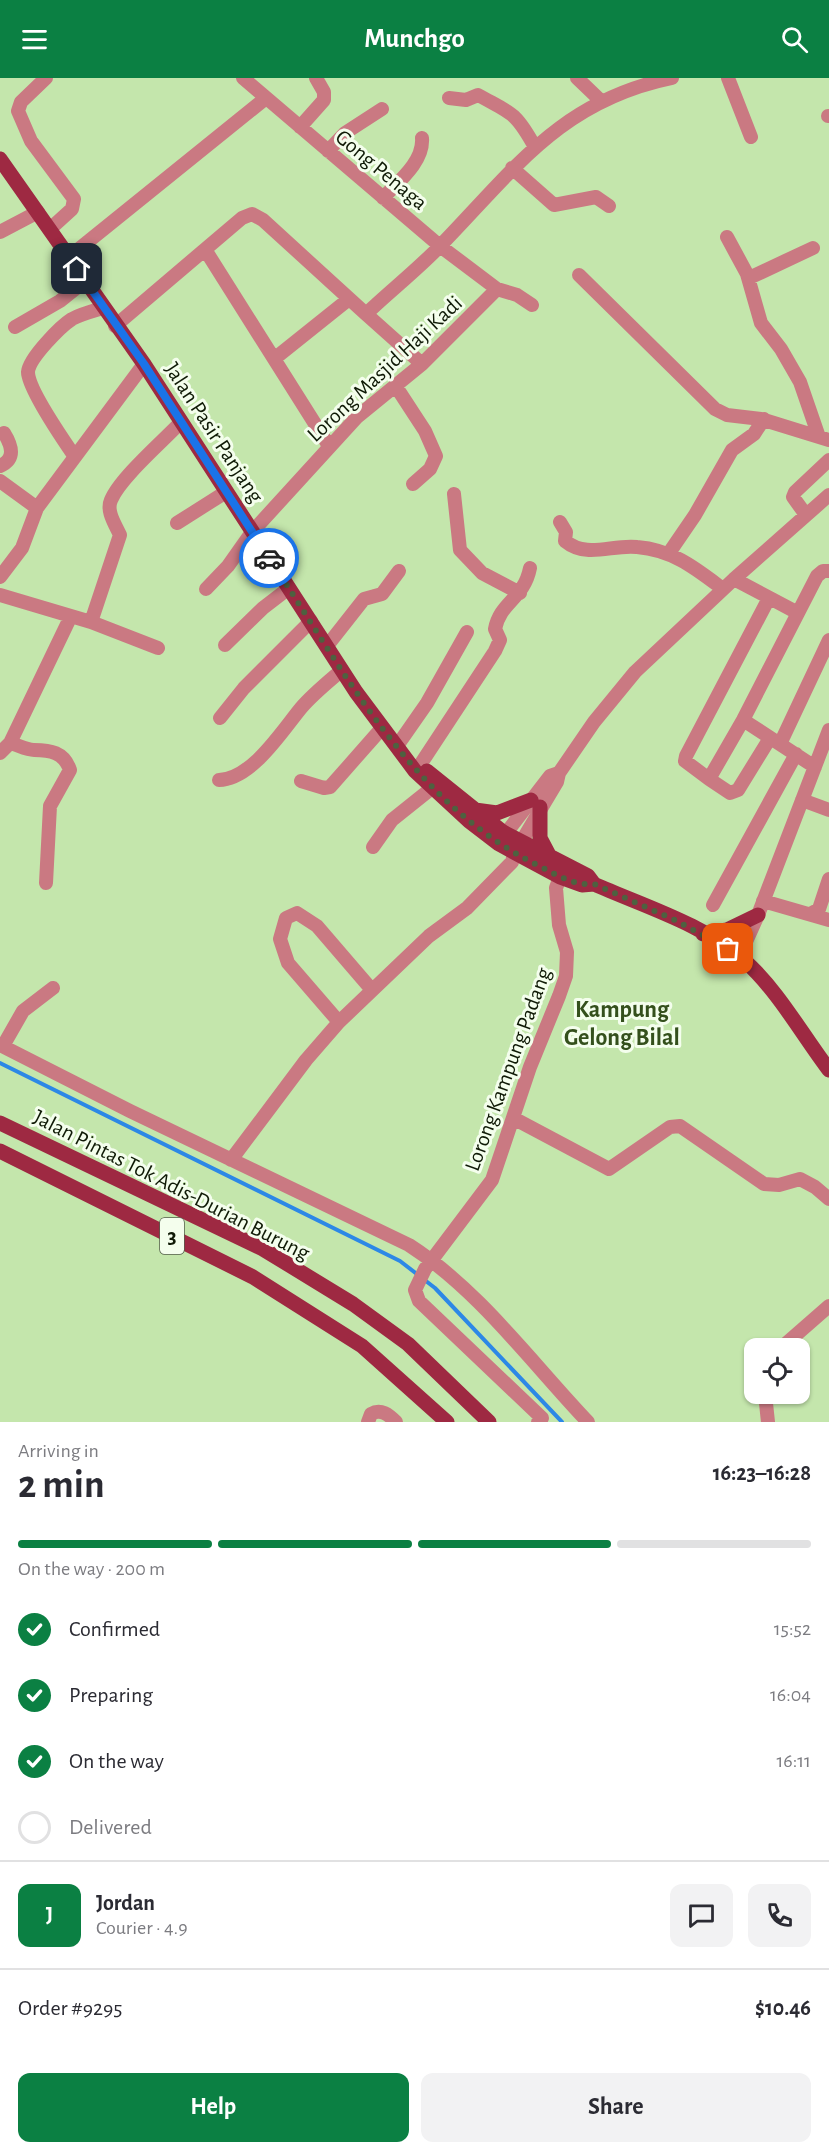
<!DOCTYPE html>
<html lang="en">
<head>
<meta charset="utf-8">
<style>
  body { margin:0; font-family:"Alegreya Sans",sans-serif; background:#f2f2f3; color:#2b2b33; height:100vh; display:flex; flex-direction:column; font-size:22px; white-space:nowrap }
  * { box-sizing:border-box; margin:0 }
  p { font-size:20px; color:#7c7c81 }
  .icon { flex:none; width:33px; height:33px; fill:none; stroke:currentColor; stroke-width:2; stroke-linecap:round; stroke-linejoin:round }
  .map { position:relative; height:1344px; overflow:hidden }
  .panel { display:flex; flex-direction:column; background:#fff; flex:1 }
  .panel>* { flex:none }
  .controls { position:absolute; left:744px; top:1260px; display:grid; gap:12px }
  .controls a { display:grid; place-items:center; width:66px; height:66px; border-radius:12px; background:#fff; box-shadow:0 2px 4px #0004; font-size:30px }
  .pin { position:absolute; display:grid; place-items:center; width:51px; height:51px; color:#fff; margin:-26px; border-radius:12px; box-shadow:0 3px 9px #0006 }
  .courier { position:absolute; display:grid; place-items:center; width:60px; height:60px; margin:-30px; border:4px solid #1a73e8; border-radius:50%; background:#fff; color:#222; box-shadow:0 2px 8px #0007 }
  .head em { font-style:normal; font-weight:700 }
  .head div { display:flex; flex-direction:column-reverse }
  .head { display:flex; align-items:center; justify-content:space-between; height:102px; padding:0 18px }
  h1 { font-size:39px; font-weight:700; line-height:45px }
  .bar { display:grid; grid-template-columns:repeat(4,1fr); gap:9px 6px; align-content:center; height:72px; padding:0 18px }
  .bar i { height:8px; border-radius:4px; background:#e1e1e2 }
  .bar .current { background:#0b8043 }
  .bar p { grid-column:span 4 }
  .line { display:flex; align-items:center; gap:15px; padding:0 18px; border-top:2px solid #e1e1e2 }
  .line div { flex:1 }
  .round { display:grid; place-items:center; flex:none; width:63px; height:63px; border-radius:12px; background:#f2f2f3 }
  ol { padding:0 18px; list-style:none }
  li { display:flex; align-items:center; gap:18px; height:66px }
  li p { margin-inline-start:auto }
  li .icon { padding:6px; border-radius:50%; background:#0b8043; color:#fff; stroke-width:4 }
  li:last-child { color:#7c7c81 }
  li i { width:33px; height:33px; border:3px solid #e1e1e2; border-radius:50% }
  .cta { display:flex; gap:12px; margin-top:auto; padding:12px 18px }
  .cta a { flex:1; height:69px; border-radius:12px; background:#0b8043; color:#fff; font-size:24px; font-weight:700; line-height:69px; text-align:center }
  .cta a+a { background:#f2f2f3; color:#2b2b33 }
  header { display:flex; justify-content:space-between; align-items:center; height:78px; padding:0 18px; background:#0b8043; color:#fff; font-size:27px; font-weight:700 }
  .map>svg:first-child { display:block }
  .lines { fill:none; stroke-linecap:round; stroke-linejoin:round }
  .stream { stroke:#2c88e6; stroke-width:4 }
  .minor { stroke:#ca7982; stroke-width:14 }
  .major { stroke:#9e2942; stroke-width:15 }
  .done { stroke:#4e6140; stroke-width:6; stroke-dasharray:0 10.8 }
  .route { stroke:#1a73e8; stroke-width:8 }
  .labels { text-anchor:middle; stroke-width:6; stroke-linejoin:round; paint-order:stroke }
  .shield { fill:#f4feed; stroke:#545e4b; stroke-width:1.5 }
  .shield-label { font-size:21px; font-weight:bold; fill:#0f1a06 }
  .street-label { font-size:22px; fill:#0f1a06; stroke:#f4feed }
  .neighbourhood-label { font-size:24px; font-weight:bold; fill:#34501c; stroke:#f4feed }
</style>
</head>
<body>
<header><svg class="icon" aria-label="menu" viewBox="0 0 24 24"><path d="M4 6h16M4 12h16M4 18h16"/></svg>Munchgo<svg class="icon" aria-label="search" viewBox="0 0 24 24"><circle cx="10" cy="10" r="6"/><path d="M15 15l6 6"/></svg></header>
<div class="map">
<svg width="829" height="1344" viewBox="0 0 829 1344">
  <rect width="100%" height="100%" fill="#c4e6ac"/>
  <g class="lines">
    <!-- stream -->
    <path class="stream" d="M 0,985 L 400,1183 L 435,1210 L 562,1344"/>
    <!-- minor -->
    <path class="minor" d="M 46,0 L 21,24 L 18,33 L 31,63 L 74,121 L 72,131 L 50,151
      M 243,0 L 440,168 L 497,211 L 517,217 L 532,227
      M 577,0 L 601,23
      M 728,0 L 751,59
      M 449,20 L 466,22 L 478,17 C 512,36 515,33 535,69
      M 828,38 L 829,38
      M 300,49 L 324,22 L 324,14 L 316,0
      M 328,73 L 345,55 L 382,31
      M 512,90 L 554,127 L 596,119 L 609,128
      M 383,120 C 398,104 424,84 422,60
      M 0,154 L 38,134
      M 727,159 L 747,196 L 761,245 L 781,271 L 800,304 L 819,359
      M 206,173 L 329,368
      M 69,179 L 266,20
      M 579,197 L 715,331 L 727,337 L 761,341 L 829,362
      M 749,200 L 813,170
      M 366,236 L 422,286
      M 115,248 L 242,140 L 252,136 L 263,142 L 366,236 C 390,213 417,192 440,168 C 514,92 560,23 672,0
      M 15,249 L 60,223 L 85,203
      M 274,281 L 349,221
      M 395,307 L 425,353 L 436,378 L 430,391 L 413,406
      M 75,379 C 64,363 28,311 28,294 C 29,280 61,248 72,241 C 81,236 93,233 103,230
      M 0,388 C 16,381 12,368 4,355
      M 0,403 L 37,430
      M 454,416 L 460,472 L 482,495 L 520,515
      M 806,437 L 793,419 L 795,414 L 829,382
      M 560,444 L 566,454 L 565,463 C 587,481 612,466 637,469 C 673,472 695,490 723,511
      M 177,445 L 226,414
      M 669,475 L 695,437 L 732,372 L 754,356 L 764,341
      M 0,499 L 22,470 L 37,430 L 144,286
      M 734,501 L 798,535
      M 206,511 L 228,488 L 252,454 L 357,339 L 422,286 L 497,211
      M 0,517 L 91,544 L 158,570
      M 91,544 L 120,457 C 115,446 106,433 111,422 C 120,400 163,363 180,345
      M 225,567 L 263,530 L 289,510
      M 327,568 L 364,521 L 382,516 L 399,493
      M 220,640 L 244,610 L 311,543
      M 743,642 L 815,689
      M 770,660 L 738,712 L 730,715 L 709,701 L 743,642 L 817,498 L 823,493 L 829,493
      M 10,665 C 18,667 26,672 34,672 C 50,672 64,674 70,692 L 50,728 L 46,805
      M 780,666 L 829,562
      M 397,668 L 427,625 L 467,554
      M 0,675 L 10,665 L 71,538
      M 420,687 L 495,573 L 500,562 L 495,551 C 500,524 524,521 530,490
      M 709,701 L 685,683 L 686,678 L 769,520
      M 219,702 C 252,701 282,653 301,630 C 313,616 328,604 342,592
      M 301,703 L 324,710 L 330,709 L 382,650
      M 802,722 L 829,732
      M 500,763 L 550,698 L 559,695
      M 373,769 L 392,742 L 432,710
      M 763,823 L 829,842
      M 713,827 L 796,676
      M 812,835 L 819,831 L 829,801
      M 739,879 L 758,837 L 829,652
      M 339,944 L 288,885 L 280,861 L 286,840 L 297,835 L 317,848 L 372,912
      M 0,967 L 130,1033 L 409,1167 C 479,1212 531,1284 588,1344
      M 3,968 L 23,933 L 53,910
      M 513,1040 L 609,1091 L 670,1049 L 680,1048 L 764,1106 L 779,1107 L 800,1101 L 815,1109 L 829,1121
      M 231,1082 L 306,982 L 339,944 L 429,858 L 467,830 L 512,784 L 514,776 L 557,704 L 559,695 L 594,644 L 635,594 L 734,501 L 829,417
      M 781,1270 L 829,1228
      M 765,1316 L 768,1344
      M 368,1344 L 371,1336 C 381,1330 389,1337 396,1344
      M 538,1344 L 542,1340 L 419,1223 L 415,1212 L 425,1191 L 492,1102 L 530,989 L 559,918 L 566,898 L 567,874 L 559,847 L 556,810 L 560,799"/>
    <!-- major -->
    <path class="major" d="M 0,81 L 144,286 L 356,614 L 415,693 L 469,743 L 499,766 L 560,799 L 582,807 L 594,806
      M 427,693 L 503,754 L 588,798 L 594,806 C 643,828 704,846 745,883 C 779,914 801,955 829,992
      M 540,729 L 540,760 L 550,779
      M 475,732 L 497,735 L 531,722
      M 703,856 L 727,852 L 758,837
      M 0,1045 L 263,1171 L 353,1226 L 408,1266 L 489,1344
      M 0,1073 L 253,1199 L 362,1268 L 447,1344"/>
  </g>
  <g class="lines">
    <!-- done -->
    <path class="done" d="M 269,480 C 346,595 410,724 539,788 C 557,797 574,808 594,806 L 677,843 L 728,871"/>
    <!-- route -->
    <path class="route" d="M 77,191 L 144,286 L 269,480"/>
  </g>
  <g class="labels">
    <!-- shield labels -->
    <rect class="shield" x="160" y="1140" width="24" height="36" rx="4.5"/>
    <g class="shield-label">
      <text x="172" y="1165">3</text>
    </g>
    <!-- street labels -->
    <g class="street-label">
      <text transform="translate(382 91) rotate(40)" y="8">Gong Penaga</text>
      <text transform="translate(384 290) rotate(-43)" y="8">Lorong Masjid Haji Kadi</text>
      <text transform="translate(215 354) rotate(57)" y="8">Jalan Pasir Panjang</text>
      <text transform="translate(507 991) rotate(-70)" y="8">Lorong Kampung Padang</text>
      <text transform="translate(172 1106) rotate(27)" y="8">Jalan Pintas Tok Adis-Durian Burung</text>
    </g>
    <!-- neighbourhood labels -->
    <g class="neighbourhood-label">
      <text x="622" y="939">Kampung<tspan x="622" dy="28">Gelong Bilal</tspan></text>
    </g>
  </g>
</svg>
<div class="controls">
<a><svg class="icon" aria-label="locate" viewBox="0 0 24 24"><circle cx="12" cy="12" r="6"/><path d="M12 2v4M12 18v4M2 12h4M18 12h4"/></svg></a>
</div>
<div class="pin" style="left:728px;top:871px;background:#ea580c"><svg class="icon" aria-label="bag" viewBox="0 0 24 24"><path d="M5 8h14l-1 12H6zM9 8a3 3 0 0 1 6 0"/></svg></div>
<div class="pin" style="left:77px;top:191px;background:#1f2937"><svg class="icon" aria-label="home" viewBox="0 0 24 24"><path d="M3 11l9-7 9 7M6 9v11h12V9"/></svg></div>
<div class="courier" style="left:269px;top:480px"><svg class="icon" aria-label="car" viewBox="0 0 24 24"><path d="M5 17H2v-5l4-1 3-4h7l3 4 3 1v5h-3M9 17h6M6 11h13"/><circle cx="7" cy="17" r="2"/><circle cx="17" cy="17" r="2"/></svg></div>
</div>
<section class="panel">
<div class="head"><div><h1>2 min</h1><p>Arriving in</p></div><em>16:23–16:28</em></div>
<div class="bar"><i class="current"></i><i class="current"></i><i class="current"></i><i></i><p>On the way · 200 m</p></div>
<ol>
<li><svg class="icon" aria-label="check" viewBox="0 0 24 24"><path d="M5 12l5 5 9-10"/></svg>Confirmed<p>15:52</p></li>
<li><svg class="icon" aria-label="check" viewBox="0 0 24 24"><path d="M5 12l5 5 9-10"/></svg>Preparing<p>16:04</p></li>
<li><svg class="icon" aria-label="check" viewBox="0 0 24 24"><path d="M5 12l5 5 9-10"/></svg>On the way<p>16:11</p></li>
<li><i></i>Delivered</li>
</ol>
<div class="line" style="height:108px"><b class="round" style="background:#0b8043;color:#fff">J</b><div><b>Jordan</b><p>Courier · 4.9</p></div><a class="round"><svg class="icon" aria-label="chat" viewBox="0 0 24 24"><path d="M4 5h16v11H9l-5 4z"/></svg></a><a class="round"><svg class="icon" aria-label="phone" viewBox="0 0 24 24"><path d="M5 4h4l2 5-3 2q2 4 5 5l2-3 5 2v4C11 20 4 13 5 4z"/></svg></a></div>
<div class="line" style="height:78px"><div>Order #9295</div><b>$10.46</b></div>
<div class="cta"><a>Help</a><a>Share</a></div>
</section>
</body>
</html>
